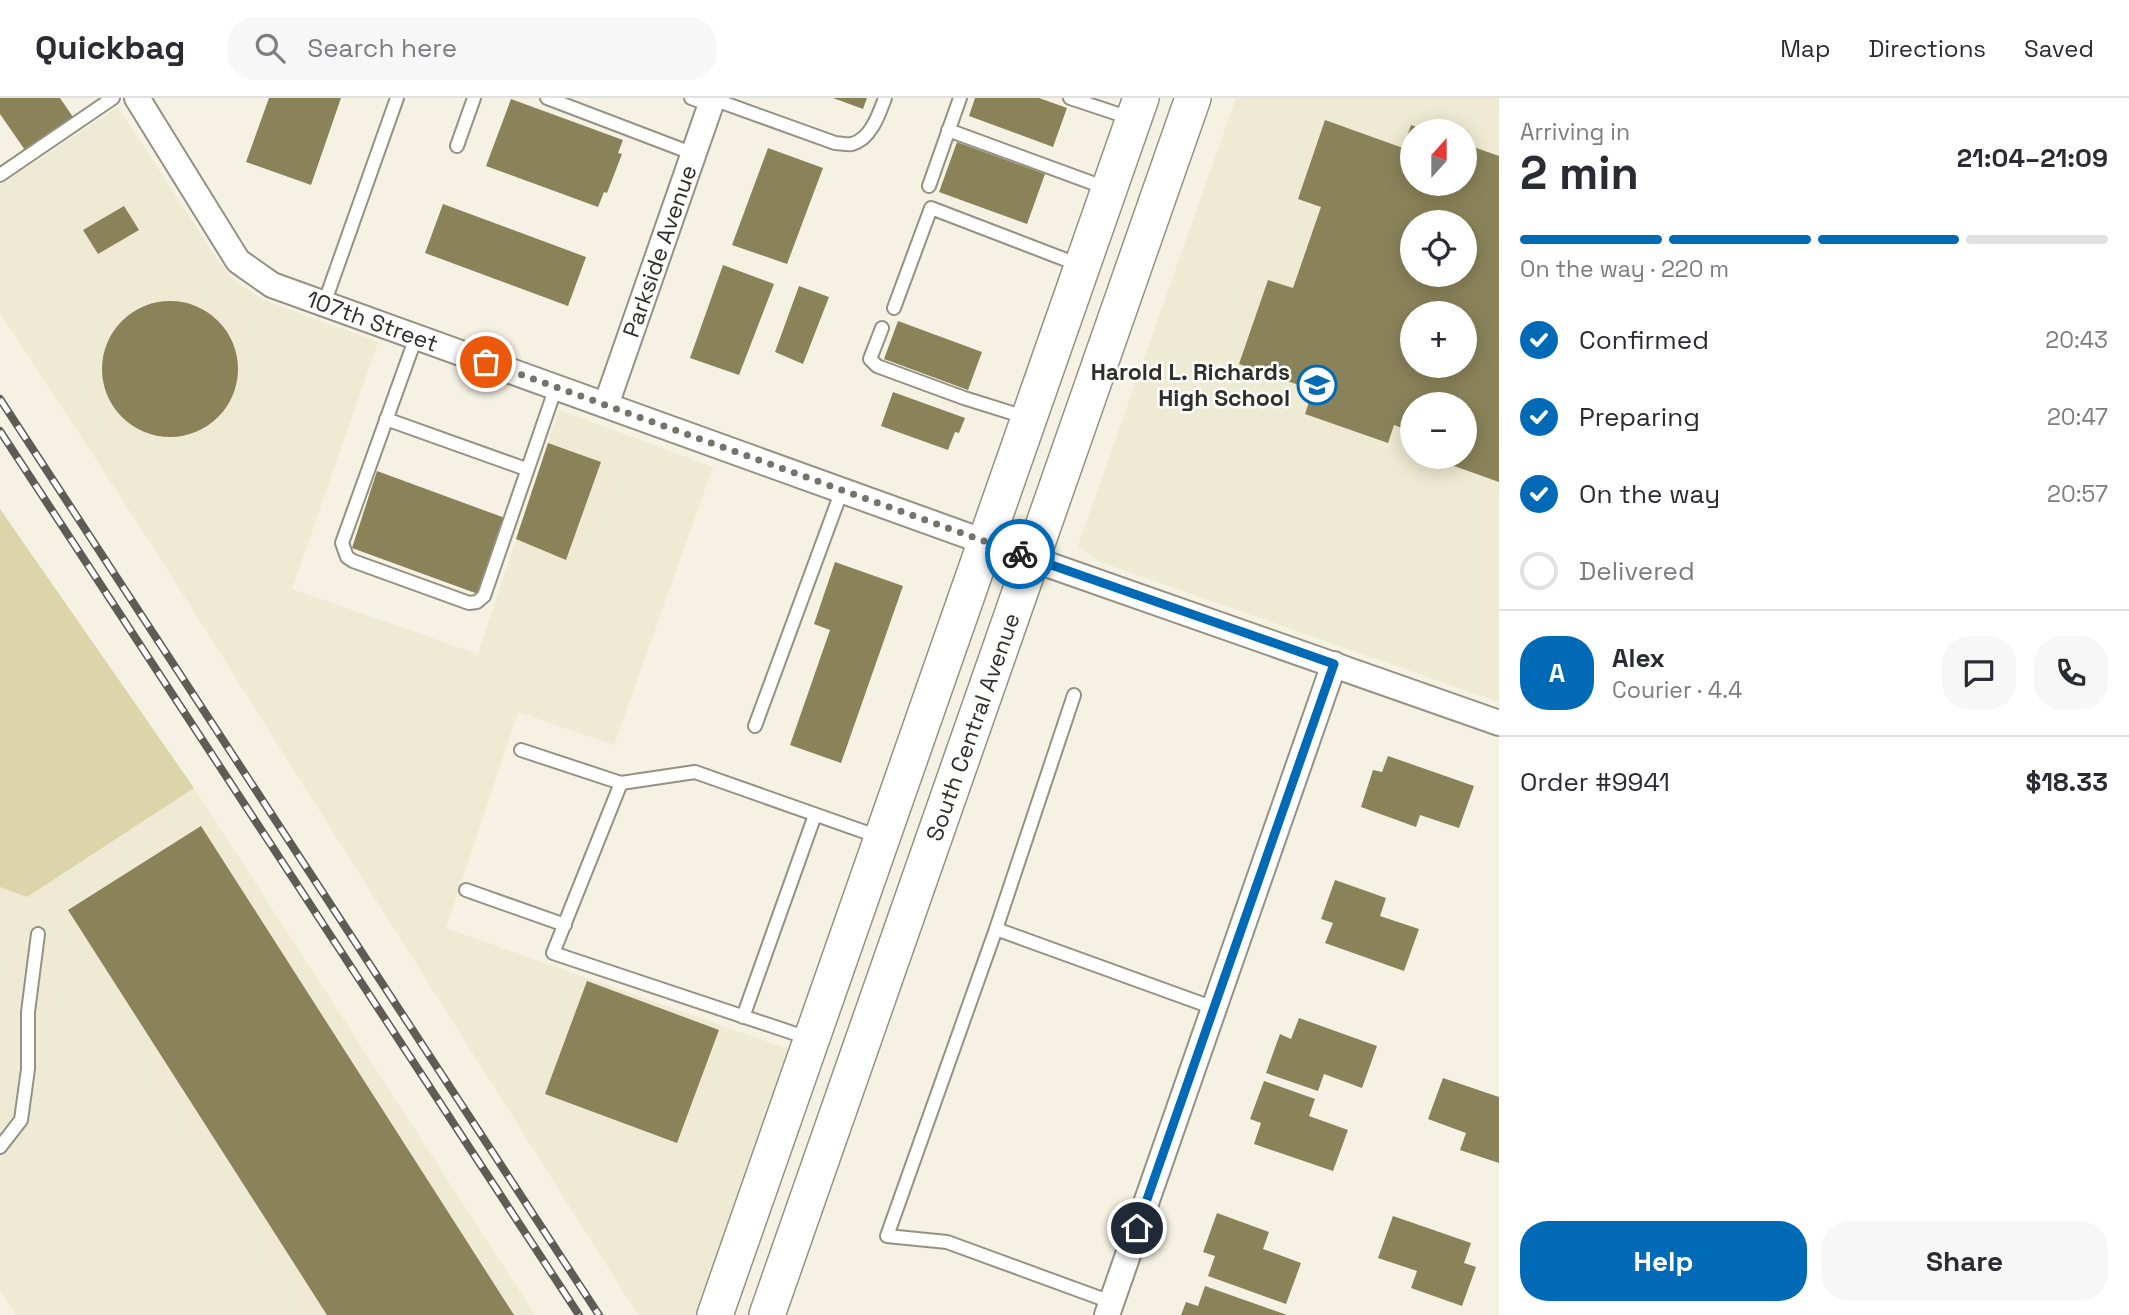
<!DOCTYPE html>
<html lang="en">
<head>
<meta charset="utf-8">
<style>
  body { margin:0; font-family:"Space Grotesk",sans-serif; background:#f7f7f7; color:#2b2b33; height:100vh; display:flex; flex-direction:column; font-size:26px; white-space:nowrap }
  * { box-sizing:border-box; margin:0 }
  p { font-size:23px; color:#7c7c81 }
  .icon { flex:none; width:38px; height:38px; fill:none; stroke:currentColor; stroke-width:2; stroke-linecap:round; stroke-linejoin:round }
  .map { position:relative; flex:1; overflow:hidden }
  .panel { display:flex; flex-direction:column; background:#fff; width:630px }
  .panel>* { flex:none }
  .needle { width:46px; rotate:21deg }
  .buttons { position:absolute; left:1400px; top:21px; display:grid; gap:14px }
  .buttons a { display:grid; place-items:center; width:77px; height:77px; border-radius:50%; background:#fff; box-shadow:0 4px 18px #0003; font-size:35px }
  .pin { position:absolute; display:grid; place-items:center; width:60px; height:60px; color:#fff; margin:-30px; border:4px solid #fff; border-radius:50%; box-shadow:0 2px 7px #0007 }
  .courier { position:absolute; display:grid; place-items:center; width:70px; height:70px; margin:-35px; border:5px solid #006ab6; border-radius:50%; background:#fff; color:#222; box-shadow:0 2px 9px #0007 }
  .headline em { font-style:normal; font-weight:700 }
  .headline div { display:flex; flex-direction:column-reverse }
  .headline { display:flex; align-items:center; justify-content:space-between; height:119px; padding:0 21px }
  h1 { font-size:46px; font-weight:700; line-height:52px }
  .bar { display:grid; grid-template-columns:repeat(4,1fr); gap:10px 7px; align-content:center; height:84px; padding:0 21px }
  .bar i { height:9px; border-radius:5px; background:#e1e1e2 }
  .bar .active { background:#006ab6 }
  .bar p { grid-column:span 4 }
  .line { display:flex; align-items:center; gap:18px; padding:0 21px; border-top:2px solid #e1e1e2 }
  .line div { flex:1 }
  .round { display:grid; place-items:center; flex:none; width:74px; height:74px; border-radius:28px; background:#f7f7f7 }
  ol { padding:0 21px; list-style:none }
  li { display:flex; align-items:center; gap:21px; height:77px }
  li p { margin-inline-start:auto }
  li .icon { padding:7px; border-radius:50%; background:#006ab6; color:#fff; stroke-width:4 }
  li:last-child { color:#7c7c81 }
  li i { width:38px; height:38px; border:4px solid #e1e1e2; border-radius:50% }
  .button { display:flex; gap:14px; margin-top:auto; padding:14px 21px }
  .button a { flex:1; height:80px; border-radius:28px; background:#006ab6; color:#fff; font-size:28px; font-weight:700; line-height:80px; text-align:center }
  .button a+a { background:#f7f7f7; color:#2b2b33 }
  header { display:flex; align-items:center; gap:42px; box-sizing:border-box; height:98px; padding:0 35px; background:#fff; border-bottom:2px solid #e1e1e2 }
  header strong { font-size:33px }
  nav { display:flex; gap:38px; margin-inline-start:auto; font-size:24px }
  .search { width:490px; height:63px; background:#f7f7f7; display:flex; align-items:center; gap:18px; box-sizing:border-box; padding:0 24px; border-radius:28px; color:#7c7c81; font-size:26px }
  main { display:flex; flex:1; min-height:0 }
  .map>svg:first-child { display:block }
  .built { fill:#eeead3; fill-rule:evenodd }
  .green { fill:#dcd5aa }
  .building { fill:#8a835a; fill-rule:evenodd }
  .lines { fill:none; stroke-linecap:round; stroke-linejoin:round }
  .lane-casing { stroke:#959284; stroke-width:16 }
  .street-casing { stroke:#959284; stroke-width:28 }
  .secondary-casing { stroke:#959284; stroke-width:38 }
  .lane { stroke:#fff; stroke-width:12 }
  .street { stroke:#fff; stroke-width:24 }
  .secondary { stroke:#fff; stroke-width:35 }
  .rail-casing { stroke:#5e5c54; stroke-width:8 }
  .rail { stroke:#fff; stroke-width:5; stroke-dasharray:16; stroke-linecap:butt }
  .done { stroke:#75736a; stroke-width:7; stroke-dasharray:0 12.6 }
  .route { stroke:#006ab6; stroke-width:9 }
  .labels { text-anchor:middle; stroke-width:5; stroke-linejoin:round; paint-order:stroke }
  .street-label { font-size:23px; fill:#302f29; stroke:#fff }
  .poi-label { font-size:23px; font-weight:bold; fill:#302f29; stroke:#fff; text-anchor:end }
</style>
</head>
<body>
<header>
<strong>Quickbag</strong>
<div class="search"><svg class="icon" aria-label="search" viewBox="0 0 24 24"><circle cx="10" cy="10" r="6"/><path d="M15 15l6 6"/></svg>Search here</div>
<nav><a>Map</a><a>Directions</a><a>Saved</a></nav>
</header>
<main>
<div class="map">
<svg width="1499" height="1217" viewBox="0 0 1499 1217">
  <rect width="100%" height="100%" fill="#f5f2e3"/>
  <!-- built -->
  <path class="built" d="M 1236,0 L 1499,0 L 1499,604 L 1098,463 L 1078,448 ZM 1412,33 L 1465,33 L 1465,86 L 1412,86 ZM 1412,124 L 1465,124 L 1465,177 L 1412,177 ZM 1412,215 L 1465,215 L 1465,268 L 1412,268 ZM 1412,306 L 1465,306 L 1465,359 L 1412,359 Z
    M 118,9 L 217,161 L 236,184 L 263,202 L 378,244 L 292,491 L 478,556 L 559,312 L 713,369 L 614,647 L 518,614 L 446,830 L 788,951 L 696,1217 L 638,1217 L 148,441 L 0,215 L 0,87 Z
    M 194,690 L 535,1217 L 16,1217 L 0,1192 L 0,789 L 27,799 Z"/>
  <!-- green -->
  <path class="green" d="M 0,411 L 194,690 L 27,799 L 0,789 Z"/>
  <!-- building -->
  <path class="building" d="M 0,0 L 60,0 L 75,22 L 27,55 L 0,16 Z
    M 269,0 L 341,0 L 311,87 L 246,64 Z
    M 833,0 L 867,0 L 863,11 Z
    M 975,0 L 1039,0 L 1067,10 L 1053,49 L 969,18 Z
    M 511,1 L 623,42 L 618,55 L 622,56 L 607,95 L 604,94 L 598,109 L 486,68 Z
    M 1325,22 L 1403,50 L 1411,27 L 1428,33 L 1412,33 L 1412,86 L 1465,86 L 1465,46 L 1499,58 L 1499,384 L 1429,359 L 1465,359 L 1465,306 L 1412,306 L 1412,334 L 1394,327 L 1388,345 L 1305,316 L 1313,292 L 1239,266 L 1268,182 L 1293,190 L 1321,109 L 1298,101 ZM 1412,124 L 1465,124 L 1465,177 L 1412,177 ZM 1412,215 L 1465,215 L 1465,268 L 1412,268 Z
    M 957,44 L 1045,76 L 1027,126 L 939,94 Z
    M 768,50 L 823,70 L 787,166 L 732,147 Z
    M 443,106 L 586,159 L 568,208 L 425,155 Z
    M 124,108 L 139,132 L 98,156 L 83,132 Z
    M 723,167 L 774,186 L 739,277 L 690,260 Z
    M 799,188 L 829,199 L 803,266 L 775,254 Z
    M102 271a68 68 0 1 1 136 0a68 68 0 1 1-136 0Z
    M 898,223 L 982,254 L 968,292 L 884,261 Z
    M 893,294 L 965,320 L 959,335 L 955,334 L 948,352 L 881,328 Z
    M 548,345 L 601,364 L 566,462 L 516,441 Z
    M 377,373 L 505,420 L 478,496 L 352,450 Z
    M 835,464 L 903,488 L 841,665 L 790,647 L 830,532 L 814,526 Z
    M 1388,658 L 1474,688 L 1459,730 L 1420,717 L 1416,729 L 1361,709 L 1373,672 L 1382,674 Z
    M 201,728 L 514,1217 L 327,1217 L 68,812 Z
    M 1335,782 L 1386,800 L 1380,818 L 1419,831 L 1404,873 L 1325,845 L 1333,825 L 1321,821 Z
    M 587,883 L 719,932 L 677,1045 L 545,996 Z
    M 1299,920 L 1377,948 L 1362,990 L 1324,976 L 1318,993 L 1266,975 L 1280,936 L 1291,941 Z
    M 1443,980 L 1499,999 L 1499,1065 L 1460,1052 L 1466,1035 L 1428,1021 Z
    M 1264,983 L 1315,1001 L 1309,1018 L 1348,1032 L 1333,1073 L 1254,1046 L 1261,1025 L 1250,1021 Z
    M 1217,1115 L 1269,1134 L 1263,1151 L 1301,1165 L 1286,1206 L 1208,1178 L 1215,1158 L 1203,1154 Z
    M 1393,1118 L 1471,1145 L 1464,1165 L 1476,1169 L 1462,1208 L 1411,1190 L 1417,1173 L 1378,1160 Z
    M 1205,1188 L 1287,1217 L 1181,1217 L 1186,1204 L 1198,1208 Z"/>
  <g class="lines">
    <defs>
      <path id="lane" d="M 547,0 L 694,56
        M 691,0 L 711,7
        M 1070,0 L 1133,21
        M 713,1 L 835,45 C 840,45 847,47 852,46 C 871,41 879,16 885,0
        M 948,32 L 1106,90
        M 457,48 L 474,0
        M 0,77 L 113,0
        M 929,88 L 960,0
        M 324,206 L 397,0
        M 894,210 L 931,110 L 1082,168
        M 882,230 L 870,261 L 877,268 L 964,300 L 1028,320
        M 416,239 L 342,445 L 347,459 L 353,463 L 469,505 L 477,504 L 484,498 L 556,289
        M 386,321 L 526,371
        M 755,628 L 842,392
        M 521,652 L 621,685
        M 466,792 L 565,827
        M 996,831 L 1074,597
        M 743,919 L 815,717
        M 808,940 L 553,855 L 621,685 L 695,674 L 882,740
        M 0,1049 L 21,1022 L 28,971 L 28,914 L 38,836
        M 1111,1204 L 947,1144 L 887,1138 L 996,831 L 1214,910"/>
      <g id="street">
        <path id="s1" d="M 137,0 L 238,163 L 272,187 L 1032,461 L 1499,625"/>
        <path id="s2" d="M 606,307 L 713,0"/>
        <path d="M 1107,1217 L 1334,566"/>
      </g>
      <g id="secondary">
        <path d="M 715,1217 L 1141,0"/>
        <path id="s3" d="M 767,1217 L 1193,0"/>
      </g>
    </defs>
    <!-- lane casing -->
    <use href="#lane" class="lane-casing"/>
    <!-- street casing -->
    <use href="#street" class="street-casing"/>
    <!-- secondary casing -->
    <use href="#secondary" class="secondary-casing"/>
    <!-- lane -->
    <use href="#lane" class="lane"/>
    <!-- street -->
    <use href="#street" class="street"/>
    <!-- secondary -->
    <use href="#secondary" class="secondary"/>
    <defs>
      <path id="rail" d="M 0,301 L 599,1217
        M 0,333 L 579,1217"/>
    </defs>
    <!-- rail casing -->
    <use href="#rail" class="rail-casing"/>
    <!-- rail -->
    <use href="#rail" class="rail"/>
  </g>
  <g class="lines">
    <!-- done -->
    <path class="done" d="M 486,264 L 1020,456"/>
    <!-- route -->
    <path class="route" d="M 1020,456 L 1334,566 L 1137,1130"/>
  </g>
  <!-- icons -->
  <defs>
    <symbol id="school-ring" viewBox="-11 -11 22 22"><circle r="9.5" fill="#fff" stroke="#006ab6" stroke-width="1.5"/><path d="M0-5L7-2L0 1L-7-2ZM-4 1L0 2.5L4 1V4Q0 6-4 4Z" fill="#006ab6"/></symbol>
  </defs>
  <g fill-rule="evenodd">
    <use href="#school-ring" x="1295" y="265" width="44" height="44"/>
  </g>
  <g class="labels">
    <!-- street labels -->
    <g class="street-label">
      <text dy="8" stroke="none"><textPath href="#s2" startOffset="163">Parkside Avenue</textPath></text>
      <text dy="8" stroke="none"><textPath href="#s1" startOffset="340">107th Street</textPath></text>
      <text dy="8" stroke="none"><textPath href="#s3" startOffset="623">South Central Avenue</textPath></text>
    </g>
    <!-- poi labels -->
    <g class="poi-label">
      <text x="1290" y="282">Harold L. Richards<tspan x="1290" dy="26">High School</tspan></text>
    </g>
  </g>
</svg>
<div class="buttons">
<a><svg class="needle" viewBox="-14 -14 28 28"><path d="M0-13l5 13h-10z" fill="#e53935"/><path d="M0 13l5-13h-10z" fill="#7c7c81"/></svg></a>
<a><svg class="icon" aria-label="locate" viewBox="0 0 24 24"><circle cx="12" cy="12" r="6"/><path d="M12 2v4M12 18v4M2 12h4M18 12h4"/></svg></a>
<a>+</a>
<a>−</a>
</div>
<div class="pin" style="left:486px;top:264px;background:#ea580c"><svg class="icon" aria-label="bag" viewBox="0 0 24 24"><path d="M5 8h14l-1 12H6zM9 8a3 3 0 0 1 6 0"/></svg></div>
<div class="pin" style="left:1137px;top:1130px;background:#1f2937"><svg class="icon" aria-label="home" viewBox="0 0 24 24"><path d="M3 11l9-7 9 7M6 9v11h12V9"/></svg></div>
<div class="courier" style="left:1020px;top:456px"><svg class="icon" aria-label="bike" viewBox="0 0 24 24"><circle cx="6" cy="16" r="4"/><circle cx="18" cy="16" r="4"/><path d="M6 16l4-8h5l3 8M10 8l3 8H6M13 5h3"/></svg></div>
</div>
<section class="panel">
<div class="headline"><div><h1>2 min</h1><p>Arriving in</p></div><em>21:04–21:09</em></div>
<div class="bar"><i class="active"></i><i class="active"></i><i class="active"></i><i></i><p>On the way · 220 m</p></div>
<ol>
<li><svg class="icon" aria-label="check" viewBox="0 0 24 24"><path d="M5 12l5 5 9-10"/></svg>Confirmed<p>20:43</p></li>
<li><svg class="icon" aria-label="check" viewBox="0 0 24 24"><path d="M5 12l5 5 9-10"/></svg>Preparing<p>20:47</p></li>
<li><svg class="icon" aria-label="check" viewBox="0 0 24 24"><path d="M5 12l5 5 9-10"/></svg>On the way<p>20:57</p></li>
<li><i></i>Delivered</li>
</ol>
<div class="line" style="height:126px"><b class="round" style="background:#006ab6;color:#fff">A</b><div><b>Alex</b><p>Courier · 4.4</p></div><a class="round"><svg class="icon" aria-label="chat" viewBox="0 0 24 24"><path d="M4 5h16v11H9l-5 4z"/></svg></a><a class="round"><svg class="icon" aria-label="phone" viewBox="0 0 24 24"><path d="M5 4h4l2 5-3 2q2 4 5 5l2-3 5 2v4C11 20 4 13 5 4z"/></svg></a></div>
<div class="line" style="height:91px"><div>Order #9941</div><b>$18.33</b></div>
<div class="button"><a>Help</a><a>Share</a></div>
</section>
</main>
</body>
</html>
